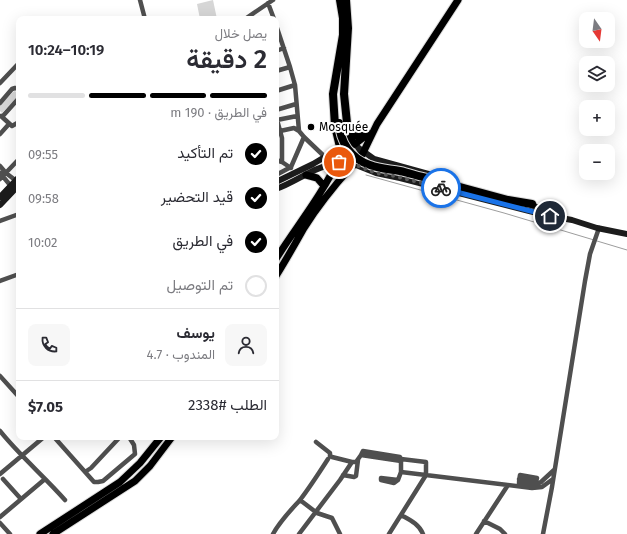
<!DOCTYPE html>
<html lang="ar">
<head>
<meta charset="utf-8">
<style>
  body { margin:0; font-family:"Fira Sans",Vazirmatn,sans-serif; background:#f7f7f7; color:#2b2b33; direction:rtl; height:100vh; display:flex; flex-direction:column; font-size:15px; white-space:nowrap }
  * { box-sizing:border-box; margin:0 }
  p { font-size:13px; color:#7c7c81 }
  .icon { flex:none; width:22px; height:22px; fill:none; stroke:currentColor; stroke-width:2; stroke-linecap:round; stroke-linejoin:round }
  .map { position:relative; flex:1; overflow:hidden; direction:ltr }
  .details { position:absolute; left:16px; top:16px; width:263px; height:424px; display:flex; flex-direction:column; background:#fff; border-radius:8px; box-shadow:0 4px 16px #0002; direction:rtl }
  .details>* { flex:none }
  .needle { width:26px; rotate:166deg }
  .fabs { position:absolute; left:579px; top:12px; display:grid; gap:8px }
  .fabs a { display:grid; place-items:center; width:36px; height:36px; border-radius:8px; background:#fff; box-shadow:0 4px 16px #0002; font-size:20px }
  .pin { position:absolute; display:grid; place-items:center; width:34px; height:34px; color:#fff; margin:-17px; border:2px solid #fff; border-radius:50%; box-shadow:0 1px 4px #0007 }
  .courier { position:absolute; display:grid; place-items:center; width:40px; height:40px; margin:-20px; border:3px solid #1a73e8; border-radius:50%; background:#fff; color:#222; box-shadow:0 1px 5px #0007 }
  .head em { font-style:normal; font-weight:600 }
  .head div { display:flex; flex-direction:column-reverse }
  .head { display:flex; align-items:center; justify-content:space-between; height:68px; padding:0 12px }
  h1 { font-size:26px; font-weight:600; line-height:30px }
  .bar { display:grid; grid-template-columns:repeat(4,1fr); gap:6px 4px; align-content:center; height:48px; padding:0 12px }
  .bar i { height:5px; border-radius:3px; background:#e1e1e2 }
  .bar .current { background:#000 }
  .bar p { grid-column:span 4 }
  .line { display:flex; align-items:center; gap:10px; padding:0 12px; border-top:1px solid #e1e1e2 }
  .line div { flex:1 }
  .round { display:grid; place-items:center; flex:none; width:42px; height:42px; border-radius:8px; background:#f7f7f7 }
  ol { padding:0 12px; list-style:none }
  li { display:flex; align-items:center; gap:12px; height:44px }
  li p { margin-inline-start:auto }
  li .icon { padding:4px; border-radius:50%; background:#000; color:#fff; stroke-width:4 }
  li:last-child { color:#7c7c81 }
  li i { width:22px; height:22px; border:2px solid #e1e1e2; border-radius:50% }
  .map>svg:first-child { display:block }
  .green { fill:#d6d6d6 }
  .lines { fill:none; stroke-linecap:round; stroke-linejoin:round }
  .stream { stroke:#9d9d9d; stroke-width:1 }
  .primary-casing { stroke:#dbdbdb; stroke-width:9 }
  .trunk-casing { stroke:#dbdbdb; stroke-width:9 }
  .motorway-casing { stroke:#dbdbdb; stroke-width:10 }
  .minor { stroke:#4f4f4f; stroke-width:4.5 }
  .secondary { stroke:#1c1c1c; stroke-width:6 }
  .primary { stroke:#000; stroke-width:7 }
  .trunk { stroke:#000; stroke-width:7 }
  .motorway { stroke:#000; stroke-width:8 }
  .motorway-bridge-casing { stroke:#dbdbdb; stroke-width:10; stroke-linecap:butt }
  .motorway-bridge { stroke:#000; stroke-width:8 }
  .done { stroke:#595959; stroke-width:4; stroke-dasharray:0 7.2 }
  .route { stroke:#1a73e8; stroke-width:5 }
  .poi-dot { fill:#000; stroke:#fff; stroke-width:1.5 }
  .labels { text-anchor:middle; stroke-width:4; stroke-linejoin:round; paint-order:stroke }
  .poi-label { font-size:12px; fill:#000; stroke:#fff; text-anchor:start }
</style>
</head>
<body>
<div class="map">
<svg width="627" height="534" viewBox="0 0 627 534">
  <rect width="100%" height="100%" fill="#fff"/>
  <!-- green -->
  <path class="green" d="M 213,0 L 217,19 L 200,19 L 197,4 Z
    M 14,91 L 17,92 L 18,96 L 2,113 L 0,111 L 0,106 Z
    M339 155a10 10 0 1 1 20 0a10 10 0 1 1-20 0Z"/>
  <g class="lines">
    <!-- stream -->
    <path class="stream" d="M 366,175 L 504,213 L 594,240
      M 597,241 L 627,250"/>
    <defs>
      <path id="primary" d="M 355,144 L 368,134
        M 362,155 L 377,124 L 458,0"/>
      <path id="trunk" d="M 306,175 L 317,178 L 324,186
        M 276,259 C 296,227 323,194 338,160
        M 276,276 C 286,260 295,244 304,228 C 318,206 334,186 351,167
        M 40,534 L 120,482 L 140,463 L 161,437
        M 53,534 L 135,481 L 150,466 L 172,437"/>
      <path id="motorway" d="M 346,0 L 348,28 L 344,94 L 347,123 L 352,142
        M 349,130 C 354,136 360,138 368,134
        M 340,147 L 335,126 L 333,94 L 343,35 L 343,18 L 340,0
        M 427,178 L 508,200 L 532,204"/>
    </defs>
    <!-- primary casing -->
    <use href="#primary" class="primary-casing"/>
    <!-- trunk casing -->
    <use href="#trunk" class="trunk-casing"/>
    <!-- motorway casing -->
    <use href="#motorway" class="motorway-casing"/>
    <!-- minor -->
    <path class="minor" d="M 140,0 L 145,19
      M 268,3 L 274,19
      M 245,19 L 273,0
      M 276,25 L 290,67 L 295,85 L 299,131 L 304,137 L 326,158
      M 276,51 L 284,48
      M 276,71 L 290,67
      M 0,83 L 19,63
      M 276,91 L 295,85
      M 0,103 L 12,89 L 15,88 L 19,89
      M 276,110 L 296,104
      M 1,116 L 12,126 L 19,122
      M 276,116 L 282,138 L 282,162
      M 2,117 L 19,98
      M 277,120 L 297,116
      M 280,131 L 294,128 L 299,131
      M 0,134 L 9,124
      M 276,160 L 282,162 L 291,168
      M 0,166 L 6,173 L 15,180
      M 0,173 L 10,185
      M 276,175 L 291,167 L 304,137
      M 0,179 L 19,159
      M 0,221 L 19,214
      M 0,281 L 19,274
      M 0,376 L 19,397
      M 0,431 C 20,456 44,476 65,500
      M 54,437 L 94,482 L 98,482 L 103,481 L 135,454 L 134,445 L 129,437
      M 316,442 L 330,453 L 330,456 L 332,457 L 352,462 L 356,462 L 361,455 L 401,461
      M 361,455 L 363,451 L 400,457 L 401,459 L 426,462 L 426,475 L 389,534
      M 401,459 L 401,472 L 532,488 L 542,487 L 553,479
      M 85,472 L 91,468 L 120,437
      M 0,474 L 44,437
      M 343,475 L 354,477 L 356,476 L 358,460
      M 3,479 L 21,499
      M 519,479 L 536,481
      M 398,480 L 381,478 L 381,480 L 394,483 L 398,480 L 401,472
      M 519,486 C 519,483 519,479 520,475 L 537,478 L 536,482 L 533,484 L 519,482
      M 534,486 L 541,482 L 554,470
      M 300,500 L 317,513 L 332,518 L 340,534
      M 401,515 C 410,520 419,524 423,534
      M 0,517 L 45,479
      M 484,521 L 500,529 L 505,534
      M 0,523 L 10,534
      M 273,534 C 280,521 290,511 300,500 C 310,487 319,473 328,459
      M 299,534 L 340,480 L 352,462
      M 476,534 L 508,485
      M 543,534 L 552,487 L 585,281 L 590,254 L 599,228"/>
    <!-- secondary -->
    <path class="secondary" d="M337 155a12 12 0 1 1 24 0a12 12 0 1 1-24 0Z
      M 360,149 L 374,159 L 432,175
      M 356,165 L 376,173 L 400,178 L 545,215 L 572,220 L 597,228 L 627,234
      M 276,182 L 313,164 L 338,149
      M 276,189 C 297,182 317,164 339,164
      M 0,197 L 19,177
      M 529,204 L 558,215
      M 0,205 L 19,185"/>
    <!-- primary -->
    <use href="#primary" class="primary"/>
    <!-- trunk -->
    <use href="#trunk" class="trunk"/>
    <!-- motorway -->
    <use href="#motorway" class="motorway"/>
    <defs>
      <path id="motorway-bridge" d="M 339,123 C 340,142 351,159 370,165 C 380,169 390,169 400,171 C 409,173 418,176 427,178"/>
    </defs>
    <!-- motorway-bridge casing -->
    <use href="#motorway-bridge" class="motorway-bridge-casing"/>
    <!-- motorway-bridge -->
    <use href="#motorway-bridge" class="motorway-bridge"/>
  </g>
  <g class="lines">
    <!-- done -->
    <path class="done" d="M 339,162 L 346,167 L 356,165 L 376,173 L 394,176 L 441,188"/>
    <!-- route -->
    <path class="route" d="M 441,188 L 550,216"/>
  </g>
  <!-- markers -->
  <circle class="poi-dot" cx="311" cy="127" r="4"/>
  <g class="labels">
    <!-- poi labels -->
    <g class="poi-label">
      <text x="319" y="131">Mosquée</text>
    </g>
  </g>
</svg>
<div class="fabs">
<a><svg class="needle" viewBox="-14 -14 28 28"><path d="M0-13l5 13h-10z" fill="#e53935"/><path d="M0 13l5-13h-10z" fill="#7c7c81"/></svg></a>
<a><svg class="icon" aria-label="layers" viewBox="0 0 24 24"><path d="M12 4l9 5-9 5-9-5zM3 14l9 5 9-5"/></svg></a>
<a>+</a>
<a>−</a>
</div>
<div class="pin" style="left:339px;top:162px;background:#ea580c"><svg class="icon" aria-label="bag" viewBox="0 0 24 24"><path d="M5 8h14l-1 12H6zM9 8a3 3 0 0 1 6 0"/></svg></div>
<div class="pin" style="left:550px;top:216px;background:#1f2937"><svg class="icon" aria-label="home" viewBox="0 0 24 24"><path d="M3 11l9-7 9 7M6 9v11h12V9"/></svg></div>
<div class="courier" style="left:441px;top:188px"><svg class="icon" aria-label="bike" viewBox="0 0 24 24"><circle cx="6" cy="16" r="4"/><circle cx="18" cy="16" r="4"/><path d="M6 16l4-8h5l3 8M10 8l3 8H6M13 5h3"/></svg></div>
<section class="details">
<div class="head"><div><h1>2 دقيقة</h1><p>يصل خلال</p></div><em>10:19–10:24</em></div>
<div class="bar"><i class="current"></i><i class="current"></i><i class="current"></i><i></i><p>في الطريق · 190 m</p></div>
<ol>
<li><svg class="icon" aria-label="check" viewBox="0 0 24 24"><path d="M5 12l5 5 9-10"/></svg>تم التأكيد<p>09:55</p></li>
<li><svg class="icon" aria-label="check" viewBox="0 0 24 24"><path d="M5 12l5 5 9-10"/></svg>قيد التحضير<p>09:58</p></li>
<li><svg class="icon" aria-label="check" viewBox="0 0 24 24"><path d="M5 12l5 5 9-10"/></svg>في الطريق<p>10:02</p></li>
<li><i></i>تم التوصيل</li>
</ol>
<div class="line" style="height:72px"><a class="round"><svg class="icon" aria-label="person" viewBox="0 0 24 24"><circle cx="12" cy="8" r="4"/><path d="M4 21q1-7 8-7t8 7"/></svg></a><div><b>يوسف</b><p>المندوب · 4.7</p></div><a class="round"><svg class="icon" aria-label="phone" viewBox="0 0 24 24"><path d="M5 4h4l2 5-3 2q2 4 5 5l2-3 5 2v4C11 20 4 13 5 4z"/></svg></a></div>
<div class="line" style="height:52px"><div>الطلب #2338</div><b>$7.05</b></div>
</section>
</div>
</body>
</html>
